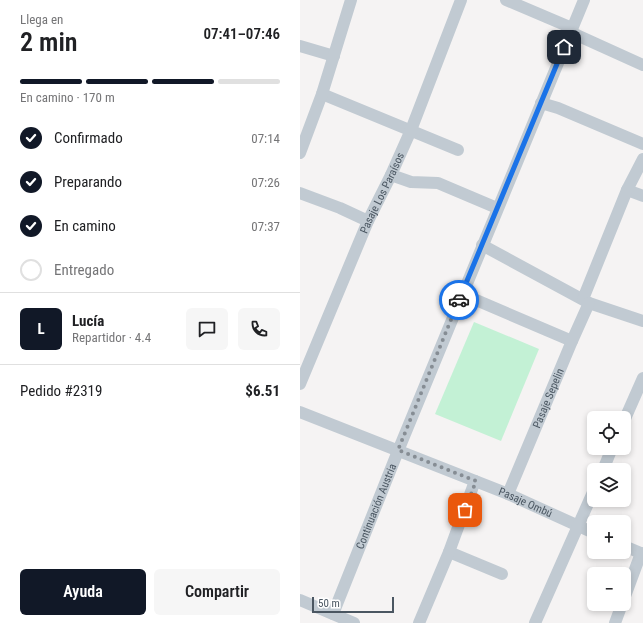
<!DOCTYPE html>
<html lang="es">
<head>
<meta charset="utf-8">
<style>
  body { margin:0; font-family:"Roboto Condensed",sans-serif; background:#f6f6f6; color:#202124; height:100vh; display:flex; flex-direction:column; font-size:15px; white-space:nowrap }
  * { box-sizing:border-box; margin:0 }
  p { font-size:13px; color:#757577 }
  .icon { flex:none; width:22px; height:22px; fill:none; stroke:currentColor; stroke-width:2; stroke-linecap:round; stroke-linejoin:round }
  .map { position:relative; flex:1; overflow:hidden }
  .details { display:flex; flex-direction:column; background:#fff; width:300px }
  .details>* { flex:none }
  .fabs { position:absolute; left:287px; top:411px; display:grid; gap:8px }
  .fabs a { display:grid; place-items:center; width:44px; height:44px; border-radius:6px; background:#fff; box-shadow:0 2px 6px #0003; font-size:20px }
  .scale { position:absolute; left:12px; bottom:10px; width:82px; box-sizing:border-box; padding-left:4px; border:2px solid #4a5661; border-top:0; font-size:11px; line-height:14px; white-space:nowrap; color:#4a5661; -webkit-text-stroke:3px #fff; paint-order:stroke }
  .pin { position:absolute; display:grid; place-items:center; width:34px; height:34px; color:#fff; margin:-17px; border-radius:8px; box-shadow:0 2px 6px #0006 }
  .courier { position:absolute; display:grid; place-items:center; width:40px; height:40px; margin:-20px; border:3px solid #1a73e8; border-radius:50%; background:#fff; color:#222; box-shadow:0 1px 5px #0007 }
  .overview em { font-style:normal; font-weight:600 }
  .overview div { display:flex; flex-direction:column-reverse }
  .overview { display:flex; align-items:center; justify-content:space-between; height:68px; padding:0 20px }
  h1 { font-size:26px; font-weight:600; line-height:30px }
  .bar { display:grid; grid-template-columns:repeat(4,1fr); gap:6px 4px; align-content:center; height:48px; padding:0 20px }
  .bar i { height:5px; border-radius:3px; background:#e0e0e0 }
  .bar .current { background:#111827 }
  .bar p { grid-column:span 4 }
  .line { display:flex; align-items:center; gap:10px; padding:0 20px; border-top:1px solid #e0e0e0 }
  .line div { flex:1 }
  .round { display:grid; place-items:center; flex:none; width:42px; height:42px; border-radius:6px; background:#f6f6f6 }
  ol { padding:0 20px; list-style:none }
  li { display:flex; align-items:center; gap:12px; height:44px }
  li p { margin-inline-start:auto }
  li .icon { padding:4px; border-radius:50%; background:#111827; color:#fff; stroke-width:4 }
  li:last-child { color:#757577 }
  li i { width:22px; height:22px; border:2px solid #e0e0e0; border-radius:50% }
  .button { display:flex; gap:8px; margin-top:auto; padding:8px 20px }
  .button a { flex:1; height:46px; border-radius:6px; background:#111827; color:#fff; font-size:16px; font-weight:600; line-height:46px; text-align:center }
  .button a+a { background:#f6f6f6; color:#202124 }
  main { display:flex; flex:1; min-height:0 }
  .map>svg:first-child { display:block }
  .pitch { fill:#c3f1d5 }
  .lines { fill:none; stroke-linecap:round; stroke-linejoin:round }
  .minor { stroke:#c1cad2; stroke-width:12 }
  .done { stroke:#868d94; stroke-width:4; stroke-dasharray:0 7.2 }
  .route { stroke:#1a73e8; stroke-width:5 }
  .labels { text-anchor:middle; stroke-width:3; stroke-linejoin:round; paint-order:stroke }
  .street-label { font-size:11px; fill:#4a5661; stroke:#fff }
</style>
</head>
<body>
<main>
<section class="details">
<div class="overview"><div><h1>2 min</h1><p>Llega en</p></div><em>07:41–07:46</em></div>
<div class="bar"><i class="current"></i><i class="current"></i><i class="current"></i><i></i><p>En camino · 170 m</p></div>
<ol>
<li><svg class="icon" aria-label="check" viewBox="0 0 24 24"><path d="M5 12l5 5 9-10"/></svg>Confirmado<p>07:14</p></li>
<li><svg class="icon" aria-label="check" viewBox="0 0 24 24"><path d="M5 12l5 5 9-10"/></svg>Preparando<p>07:26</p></li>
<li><svg class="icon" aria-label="check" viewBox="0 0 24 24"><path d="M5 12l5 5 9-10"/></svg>En camino<p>07:37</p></li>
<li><i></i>Entregado</li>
</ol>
<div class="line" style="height:72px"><b class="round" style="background:#111827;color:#fff">L</b><div><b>Lucía</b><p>Repartidor · 4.4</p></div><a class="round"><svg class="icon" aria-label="chat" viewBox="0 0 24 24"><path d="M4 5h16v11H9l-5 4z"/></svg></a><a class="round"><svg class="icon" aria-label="phone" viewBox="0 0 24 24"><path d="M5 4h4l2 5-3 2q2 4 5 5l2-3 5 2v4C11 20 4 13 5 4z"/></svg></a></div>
<div class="line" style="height:52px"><div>Pedido #2319</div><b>$6.51</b></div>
<div class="button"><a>Ayuda</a><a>Compartir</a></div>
</section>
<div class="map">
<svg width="343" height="623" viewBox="0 0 343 623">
  <rect width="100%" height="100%" fill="#f5f3f3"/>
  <!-- pitch -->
  <path class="pitch" d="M 174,322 L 239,349 L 201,441 L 135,414 Z"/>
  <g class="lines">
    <!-- minor -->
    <g class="minor">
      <path d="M 206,0 L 272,28"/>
      <path d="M 270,32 L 343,65"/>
      <path d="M 0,46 L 34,56"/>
      <path d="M 22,94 L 158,150"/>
      <path d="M 241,103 L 258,108 L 343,144"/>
      <path d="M 0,153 L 22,94 L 51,0"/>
      <path d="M 91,175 L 111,182 L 138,183 L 145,186 L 197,208"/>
      <path d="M 327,190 L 343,196"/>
      <path d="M 0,193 L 40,208 L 68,221"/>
      <path d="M 182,245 L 289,303 L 343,321"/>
      <path d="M 162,294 L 272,341"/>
      <path d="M 283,299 L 327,190 L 343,159"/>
      <path id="s1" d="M 0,384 L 68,221 L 91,175 L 111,130 L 161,0"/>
      <path id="s2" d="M 0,412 L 208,494 L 294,533"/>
      <path d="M 324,421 L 343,378"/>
      <path d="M 303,470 L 312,448"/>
      <path id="s3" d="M 208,494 L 272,341 L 289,303"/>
      <path d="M 324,546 L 343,554"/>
      <path d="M 149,552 L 202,574"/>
      <path d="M 324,599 L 341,553"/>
      <path d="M 0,600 L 54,623"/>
      <path id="s4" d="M 33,614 L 98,451 L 284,0"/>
      <path d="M 119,623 L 149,552 L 175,481"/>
      <path d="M 235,623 L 294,490"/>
      <path d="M 315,623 L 322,604"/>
    </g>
  </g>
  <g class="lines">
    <!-- done -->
    <path class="done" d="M 159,300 L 98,450 L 176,481 L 165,510"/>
    <!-- route -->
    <path class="route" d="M 159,300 L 264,47"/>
  </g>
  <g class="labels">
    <!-- street labels -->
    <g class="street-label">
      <text dy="4" stroke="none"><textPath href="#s1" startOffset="208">Pasaje Los Paraísos</textPath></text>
      <text dy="4" stroke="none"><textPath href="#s3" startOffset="104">Pasaje Sepelin</textPath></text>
      <text dy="4" stroke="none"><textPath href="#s2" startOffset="243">Pasaje Ombú</textPath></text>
      <text dy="4" stroke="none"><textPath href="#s4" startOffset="116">Continuación Austria</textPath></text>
    </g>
  </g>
</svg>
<div class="fabs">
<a><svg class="icon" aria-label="locate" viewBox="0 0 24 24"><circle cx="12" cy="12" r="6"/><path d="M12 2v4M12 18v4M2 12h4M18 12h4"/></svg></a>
<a><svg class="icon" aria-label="layers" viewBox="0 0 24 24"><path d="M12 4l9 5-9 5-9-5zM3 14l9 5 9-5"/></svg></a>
<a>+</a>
<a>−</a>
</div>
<div class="scale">50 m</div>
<div class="pin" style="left:165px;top:510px;background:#ea580c"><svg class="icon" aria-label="bag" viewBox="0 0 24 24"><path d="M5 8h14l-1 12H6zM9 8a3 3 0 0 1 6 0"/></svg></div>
<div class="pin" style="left:264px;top:47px;background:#1f2937"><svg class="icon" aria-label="home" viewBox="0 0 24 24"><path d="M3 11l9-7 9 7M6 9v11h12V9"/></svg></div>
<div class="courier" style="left:159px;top:300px"><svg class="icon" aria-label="car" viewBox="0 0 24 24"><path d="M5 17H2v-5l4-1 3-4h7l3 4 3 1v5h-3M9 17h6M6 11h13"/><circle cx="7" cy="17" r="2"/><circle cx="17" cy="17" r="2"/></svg></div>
</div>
</main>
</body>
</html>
